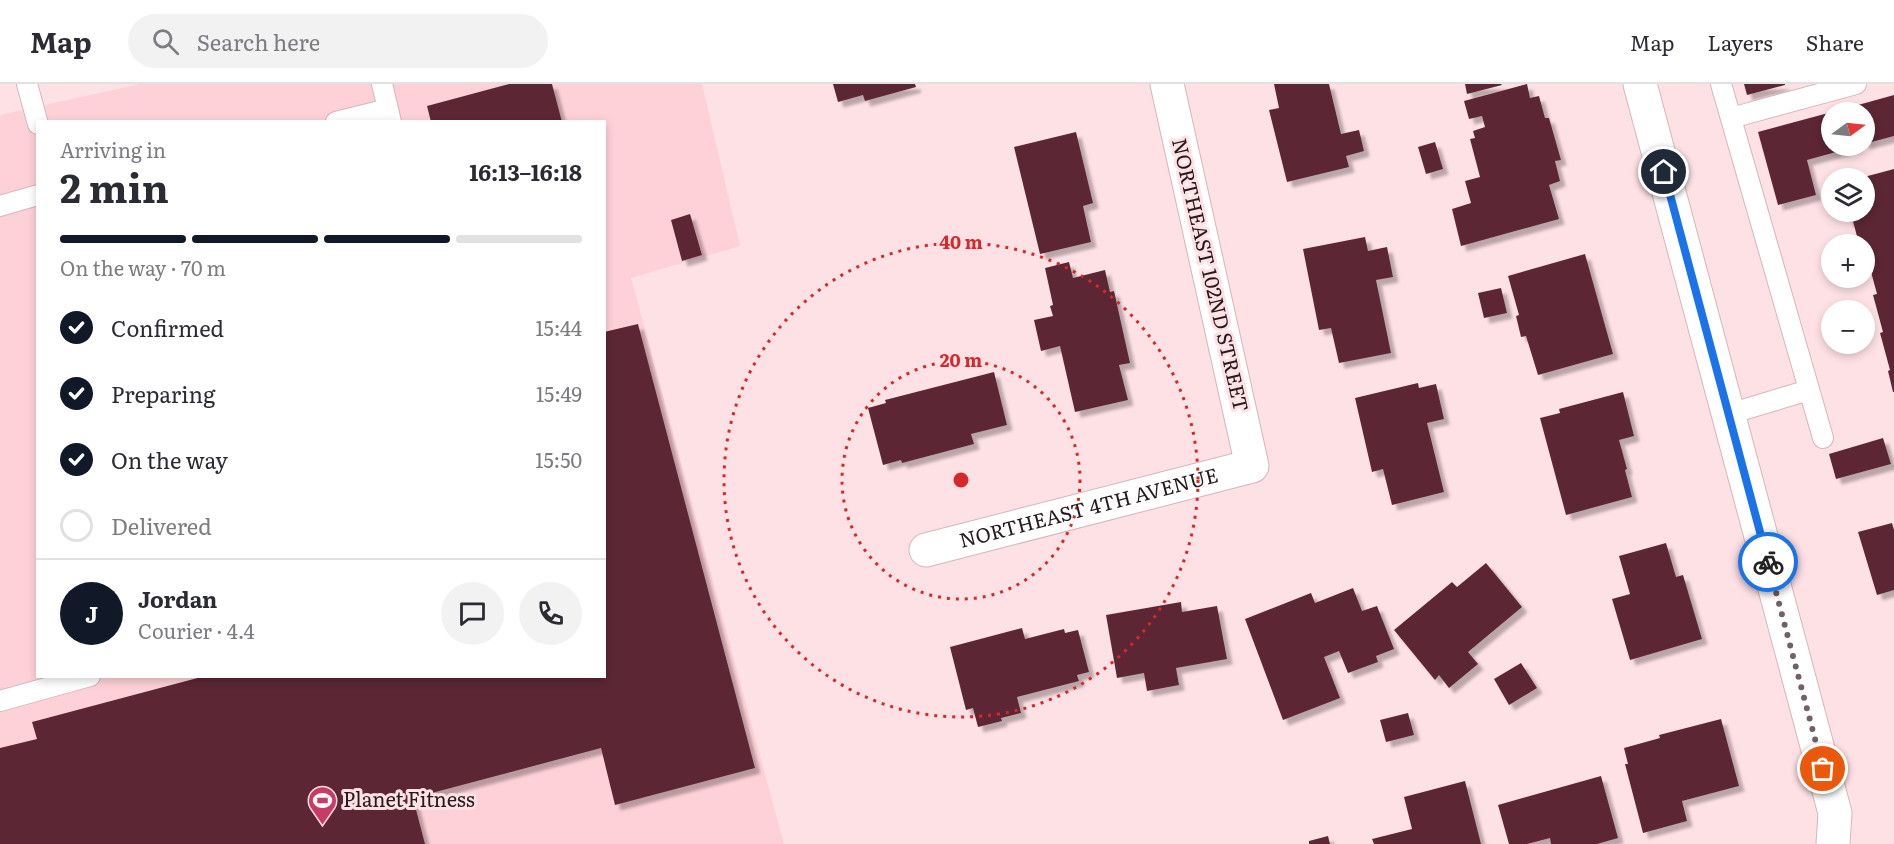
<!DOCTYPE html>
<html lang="en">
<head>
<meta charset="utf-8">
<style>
  body { margin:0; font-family:Literata,serif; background:#f2f2f3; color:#2b2b33; height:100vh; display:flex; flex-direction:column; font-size:22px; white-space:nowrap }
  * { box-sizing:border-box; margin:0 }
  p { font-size:20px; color:#7c7c81 }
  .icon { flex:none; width:33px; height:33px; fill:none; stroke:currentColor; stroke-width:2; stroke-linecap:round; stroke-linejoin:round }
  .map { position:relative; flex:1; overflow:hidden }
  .sheet { position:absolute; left:36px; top:36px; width:570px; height:558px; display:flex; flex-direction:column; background:#fff; border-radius:0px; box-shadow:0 3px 9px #0003 }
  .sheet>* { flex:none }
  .needle { width:39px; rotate:75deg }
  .tools { position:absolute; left:1821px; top:18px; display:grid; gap:12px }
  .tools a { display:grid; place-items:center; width:54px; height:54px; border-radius:50%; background:#fff; box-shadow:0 3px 9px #0003; font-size:30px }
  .pin { position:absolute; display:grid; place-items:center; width:51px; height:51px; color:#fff; margin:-26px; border:3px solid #fff; border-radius:50%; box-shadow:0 2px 6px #0007 }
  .courier { position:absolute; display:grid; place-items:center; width:60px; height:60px; margin:-30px; border:4px solid #1a73e8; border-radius:50%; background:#fff; color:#222; box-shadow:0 2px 8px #0007 }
  .summary em { font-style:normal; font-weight:700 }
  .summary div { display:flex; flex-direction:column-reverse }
  .summary { display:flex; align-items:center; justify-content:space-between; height:102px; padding:0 24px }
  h1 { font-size:39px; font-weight:700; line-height:45px }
  .bar { display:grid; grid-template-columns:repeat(4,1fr); gap:9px 6px; align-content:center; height:72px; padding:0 24px }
  .bar i { height:8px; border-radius:4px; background:#e1e1e2 }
  .bar .active { background:#111827 }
  .bar p { grid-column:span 4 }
  .line { display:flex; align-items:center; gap:15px; padding:0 24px; border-top:2px solid #e1e1e2 }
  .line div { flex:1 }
  .round { display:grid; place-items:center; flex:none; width:63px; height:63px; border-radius:32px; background:#f2f2f3 }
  ol { padding:0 24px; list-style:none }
  li { display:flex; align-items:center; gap:18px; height:66px }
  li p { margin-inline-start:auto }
  li .icon { padding:6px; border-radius:50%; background:#111827; color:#fff; stroke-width:4 }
  li:last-child { color:#7c7c81 }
  li i { width:33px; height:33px; border:3px solid #e1e1e2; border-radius:50% }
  header { display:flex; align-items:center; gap:36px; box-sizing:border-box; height:84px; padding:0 30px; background:#fff; border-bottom:2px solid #e1e1e2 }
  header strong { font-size:28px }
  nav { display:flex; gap:33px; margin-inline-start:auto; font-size:21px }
  .search { width:420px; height:54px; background:#f2f2f3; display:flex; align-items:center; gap:15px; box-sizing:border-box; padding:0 21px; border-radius:33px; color:#7c7c81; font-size:22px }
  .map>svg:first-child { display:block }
  .built { fill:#fed1d8; fill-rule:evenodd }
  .building { fill:#5c2834; filter:url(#shadow) }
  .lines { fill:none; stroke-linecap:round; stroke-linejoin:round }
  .lane-casing { stroke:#d7b5ba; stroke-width:22 }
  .street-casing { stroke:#d7b5ba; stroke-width:35 }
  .lane { stroke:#fff; stroke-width:20 }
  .street { stroke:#fff; stroke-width:33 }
  .done { stroke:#726062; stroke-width:6; stroke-dasharray:0 10.8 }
  .route { stroke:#1a73e8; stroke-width:8 }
  .ring { fill:none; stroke:#d62828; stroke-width:3; stroke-dasharray:3 6 }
  .labels { text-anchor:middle; stroke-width:6; stroke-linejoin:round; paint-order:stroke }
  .street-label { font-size:20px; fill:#261a1c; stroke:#fee1e5 }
  .poi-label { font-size:20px; fill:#261a1c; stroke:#fee1e5; text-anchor:start }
  .centre { fill:#d62828; stroke:#fee1e5; stroke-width:3 }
  .ring-label { font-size:18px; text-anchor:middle; font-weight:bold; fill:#d62828; stroke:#fee1e5; stroke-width:6; stroke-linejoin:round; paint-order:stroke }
</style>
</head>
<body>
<header>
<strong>Map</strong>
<div class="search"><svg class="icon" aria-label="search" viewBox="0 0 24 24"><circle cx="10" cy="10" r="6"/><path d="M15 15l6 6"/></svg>Search here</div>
<nav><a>Map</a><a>Layers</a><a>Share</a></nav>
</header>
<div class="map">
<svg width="1894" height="760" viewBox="0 0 1894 760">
  <defs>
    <filter id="shadow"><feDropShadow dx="5.5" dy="5.5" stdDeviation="1.5" flood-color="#0004"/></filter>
  </defs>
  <rect width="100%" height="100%" fill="#fee1e5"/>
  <!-- built -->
  <path class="built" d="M 140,0 L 702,0 L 740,162 L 631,194 L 784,760 L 0,760 L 0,31 ZM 38,38 L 604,38 L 604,592 L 38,592 Z"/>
  <!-- building -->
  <path class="building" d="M 509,0 L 552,0 L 562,38 L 431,38 L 427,22 Z
    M 833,0 L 915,0 L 916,3 L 865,17 L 863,11 L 838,18 Z
    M 1274,0 L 1329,0 L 1341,50 L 1359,46 L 1364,67 L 1346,72 L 1349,83 L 1287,98 L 1269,26 L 1279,24 Z
    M 1465,0 L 1501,0 L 1502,1 L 1467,10 Z
    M 1527,0 L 1530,14 L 1539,12 L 1545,34 L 1549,34 L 1561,76 L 1555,77 L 1560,97 L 1549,101 L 1559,135 L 1461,162 L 1452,125 L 1471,119 L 1465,97 L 1480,93 L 1470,55 L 1475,54 L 1473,47 L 1485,43 L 1482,32 L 1469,35 L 1464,17 Z
    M 1744,0 L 1785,0 L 1785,1 L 1747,11 Z
    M 1894,11 L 1894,52 L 1864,60 L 1864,28 L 1833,28 Z
    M 1832,28 L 1832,62 L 1858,62 L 1807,76 L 1816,111 L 1778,121 L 1758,48 Z
    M 1076,48 L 1093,119 L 1083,122 L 1091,158 L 1040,170 L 1014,63 Z
    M 1435,58 L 1443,85 L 1426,90 L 1418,63 Z
    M 1894,85 L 1894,308 L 1893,308 L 1888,287 L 1890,286 L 1880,249 L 1883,248 L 1873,211 L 1877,210 L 1867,173 L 1864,174 L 1864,160 L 1859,160 L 1853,137 L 1848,138 L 1846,128 L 1864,128 L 1864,93 Z
    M 690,130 L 702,171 L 682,177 L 671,136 Z
    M 1365,153 L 1368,167 L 1387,163 L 1393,193 L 1376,196 L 1391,269 L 1339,279 L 1331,244 L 1319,246 L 1303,165 Z
    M 1585,170 L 1613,270 L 1538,291 L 1526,252 L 1521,253 L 1516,232 L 1519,231 L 1508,192 Z
    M 1069,178 L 1073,194 L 1105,186 L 1110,208 L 1114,207 L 1130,279 L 1119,281 L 1128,316 L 1075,328 L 1060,262 L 1041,267 L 1034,236 L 1053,232 L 1050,222 L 1053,221 L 1045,184 Z
    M 1501,204 L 1507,229 L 1484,234 L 1478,209 Z
    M 638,240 L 755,684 L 615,721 L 601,664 L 413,714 L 425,760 L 0,760 L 0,664 L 37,655 L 32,638 L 205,592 L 604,592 L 604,248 Z
    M 994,288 L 1007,341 L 971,350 L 974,360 L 902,379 L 901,376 L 883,381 L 868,324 L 886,319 L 885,316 Z
    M 1418,299 L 1419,304 L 1436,300 L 1444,335 L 1427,339 L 1444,408 L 1392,421 L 1383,385 L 1372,388 L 1355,314 Z
    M 1623,308 L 1634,352 L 1619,356 L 1627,385 L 1625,386 L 1632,413 L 1566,431 L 1540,334 L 1560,329 L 1559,325 Z
    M 1883,354 L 1891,380 L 1836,395 L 1829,370 Z
    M 1892,439 L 1894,446 L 1894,506 L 1877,511 L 1858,448 Z
    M 1666,459 L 1676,493 L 1683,491 L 1702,555 L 1630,576 L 1612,515 L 1630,510 L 1619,472 Z
    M 1486,479 L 1522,523 L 1468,568 L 1478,580 L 1449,604 L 1439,591 L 1435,596 L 1394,546 L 1452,498 L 1457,503 Z
    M 1353,504 L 1362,527 L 1377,522 L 1394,565 L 1376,572 L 1378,578 L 1348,589 L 1339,567 L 1324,573 L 1340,614 L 1283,636 L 1245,535 L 1311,509 L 1315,519 Z
    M 1181,518 L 1182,528 L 1217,522 L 1227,575 L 1176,584 L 1179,601 L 1147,607 L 1144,589 L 1117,594 L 1106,531 Z
    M 1022,544 L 1025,555 L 1064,545 L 1065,549 L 1078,546 L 1089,588 L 1077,591 L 1079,597 L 1017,613 L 1021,629 L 1001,634 L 1002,637 L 978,643 L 973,624 L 966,626 L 950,563 Z
    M 1521,579 L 1537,604 L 1509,621 L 1494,595 Z
    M 1408,629 L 1414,651 L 1386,658 L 1380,636 Z
    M 1721,635 L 1739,702 L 1682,717 L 1687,737 L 1643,749 L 1625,680 L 1628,680 L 1624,664 L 1660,654 L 1659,651 Z
    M 1601,692 L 1618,754 L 1597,760 L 1551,760 L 1550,754 L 1527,760 L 1509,760 L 1498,721 Z
    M 1465,697 L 1481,760 L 1374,760 L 1372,755 L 1412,745 L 1404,713 Z
    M 1328,752 L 1330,760 L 1309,760 L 1309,757 Z"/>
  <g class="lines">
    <defs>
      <path id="lane" d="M 27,0 L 38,40
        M 382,0 L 391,38
        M 1721,0 L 1823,354
        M 1731,34 L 1856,0
        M 336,38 L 388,25
        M 0,122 L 38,111
        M 1729,330 L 1809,306
        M 0,617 L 90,592"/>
      <g id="street">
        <path d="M 1640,0 L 1835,729 L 1833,760"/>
        <path id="s1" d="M 926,466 L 1252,382 L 1167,0"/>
      </g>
    </defs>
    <!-- lane casing -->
    <use href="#lane" class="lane-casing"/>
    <!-- street casing -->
    <use href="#street" class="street-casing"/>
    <!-- lane -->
    <use href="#lane" class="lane"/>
    <!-- street -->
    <use href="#street" class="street"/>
  </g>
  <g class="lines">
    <!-- done -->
    <path class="done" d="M 1768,478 L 1823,685"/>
    <!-- route -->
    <path class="route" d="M 1664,88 L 1768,478"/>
  </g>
  <!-- distance rings -->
  <g class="ring">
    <circle cx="961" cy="396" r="119"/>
    <circle cx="961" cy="396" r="237"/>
  </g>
  <!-- icons -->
  <defs>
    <symbol id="stadium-pin" viewBox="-11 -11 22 30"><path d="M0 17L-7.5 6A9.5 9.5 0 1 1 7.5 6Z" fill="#c93b64" stroke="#fee1e5"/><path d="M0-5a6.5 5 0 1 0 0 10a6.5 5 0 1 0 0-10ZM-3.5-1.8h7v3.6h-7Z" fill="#fff"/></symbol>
  </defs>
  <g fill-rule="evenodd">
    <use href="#stadium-pin" x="306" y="700" width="33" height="45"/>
  </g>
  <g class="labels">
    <!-- street labels -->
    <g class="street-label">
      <text transform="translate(1210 191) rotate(77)" y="7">NORTHEAST 102ND STREET</text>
      <text dy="7" stroke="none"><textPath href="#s1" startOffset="168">NORTHEAST 4TH AVENUE</textPath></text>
    </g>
    <!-- poi labels -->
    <g class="poi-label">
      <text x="343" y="723">Planet Fitness</text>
    </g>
  </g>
  <circle cx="961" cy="396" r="9" class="centre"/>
  <g class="ring-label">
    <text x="961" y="165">40 m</text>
    <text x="961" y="283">20 m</text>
  </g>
</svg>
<div class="tools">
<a><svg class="needle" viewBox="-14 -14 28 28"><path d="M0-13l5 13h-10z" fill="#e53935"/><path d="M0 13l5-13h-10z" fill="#7c7c81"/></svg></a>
<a><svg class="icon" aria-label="layers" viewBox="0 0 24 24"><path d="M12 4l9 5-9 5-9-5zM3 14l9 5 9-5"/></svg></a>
<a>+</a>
<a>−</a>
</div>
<div class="pin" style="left:1823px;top:685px;background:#ea580c"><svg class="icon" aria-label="bag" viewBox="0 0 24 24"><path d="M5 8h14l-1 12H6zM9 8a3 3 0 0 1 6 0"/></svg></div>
<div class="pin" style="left:1664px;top:88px;background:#1f2937"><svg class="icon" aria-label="home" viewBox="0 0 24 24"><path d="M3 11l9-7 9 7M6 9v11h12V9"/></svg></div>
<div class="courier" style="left:1768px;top:478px"><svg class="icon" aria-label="bike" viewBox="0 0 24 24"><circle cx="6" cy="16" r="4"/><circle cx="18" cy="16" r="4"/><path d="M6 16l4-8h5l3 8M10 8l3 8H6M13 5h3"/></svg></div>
<section class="sheet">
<div class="summary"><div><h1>2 min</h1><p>Arriving in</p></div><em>16:13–16:18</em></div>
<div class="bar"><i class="active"></i><i class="active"></i><i class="active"></i><i></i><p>On the way · 70 m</p></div>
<ol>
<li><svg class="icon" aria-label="check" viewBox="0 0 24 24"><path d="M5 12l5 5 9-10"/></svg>Confirmed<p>15:44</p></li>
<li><svg class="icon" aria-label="check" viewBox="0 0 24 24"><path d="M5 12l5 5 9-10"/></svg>Preparing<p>15:49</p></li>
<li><svg class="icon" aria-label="check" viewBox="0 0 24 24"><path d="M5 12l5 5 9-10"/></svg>On the way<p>15:50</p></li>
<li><i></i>Delivered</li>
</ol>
<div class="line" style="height:108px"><b class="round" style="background:#111827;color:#fff">J</b><div><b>Jordan</b><p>Courier · 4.4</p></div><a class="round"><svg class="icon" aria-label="chat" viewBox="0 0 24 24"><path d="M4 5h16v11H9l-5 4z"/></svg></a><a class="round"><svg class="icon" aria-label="phone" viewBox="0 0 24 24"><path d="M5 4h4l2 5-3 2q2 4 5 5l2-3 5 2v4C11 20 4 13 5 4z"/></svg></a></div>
</section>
</div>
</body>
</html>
